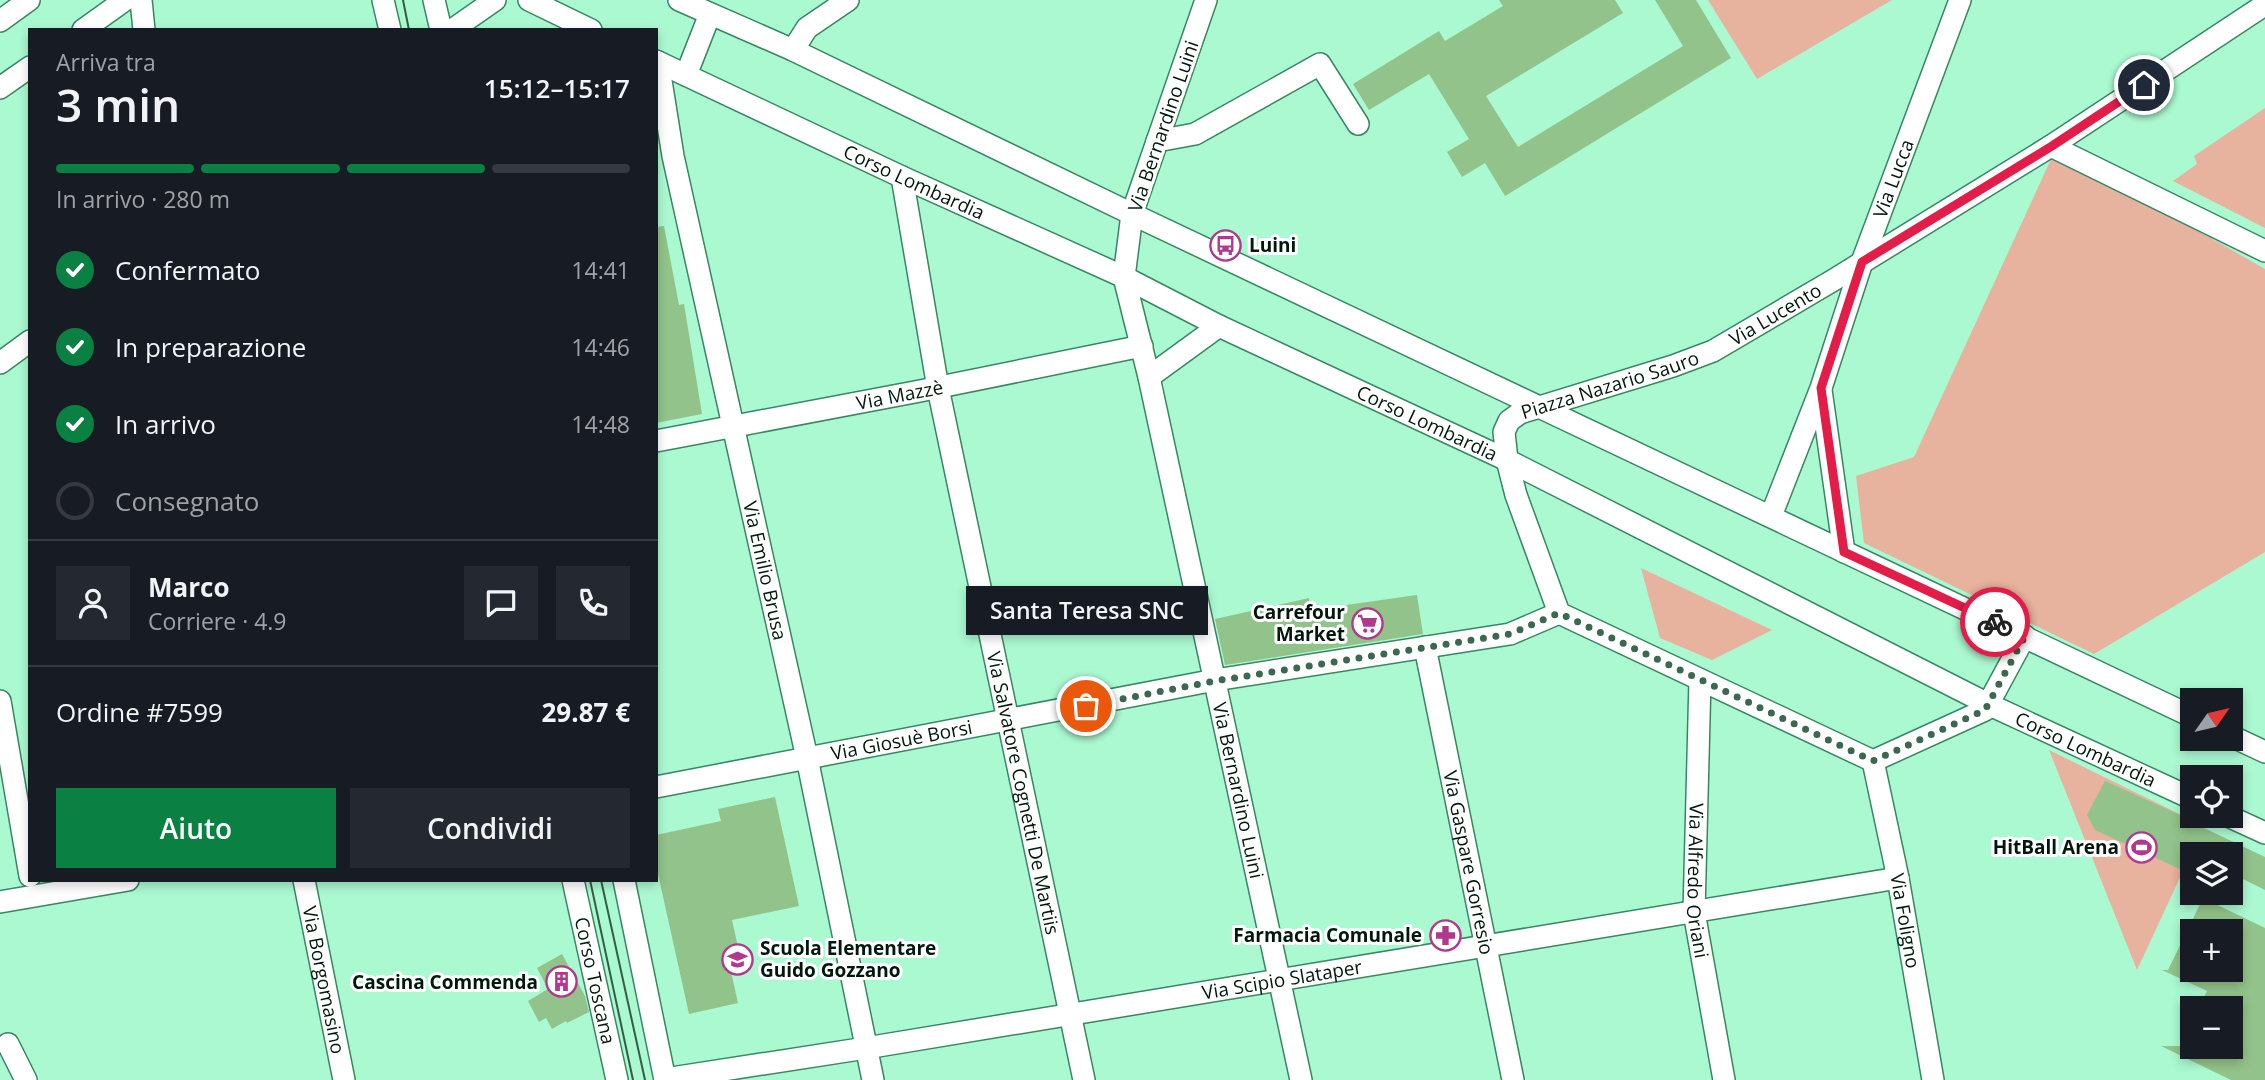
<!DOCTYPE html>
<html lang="it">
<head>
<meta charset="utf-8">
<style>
  body { margin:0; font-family:"Open Sans",sans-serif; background:#242831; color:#f1f3f6; height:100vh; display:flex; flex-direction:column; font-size:26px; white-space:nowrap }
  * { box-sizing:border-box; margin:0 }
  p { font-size:23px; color:#9ea1a6 }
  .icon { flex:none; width:38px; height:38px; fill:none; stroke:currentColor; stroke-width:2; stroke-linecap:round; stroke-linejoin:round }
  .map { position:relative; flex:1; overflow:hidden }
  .drawer { position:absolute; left:28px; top:28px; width:630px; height:854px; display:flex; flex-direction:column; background:#171b24; border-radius:0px; box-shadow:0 4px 10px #0003 }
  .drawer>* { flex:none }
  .needle { width:46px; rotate:56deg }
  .tools { position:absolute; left:2180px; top:688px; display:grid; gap:14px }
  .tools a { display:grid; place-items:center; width:63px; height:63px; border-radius:0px; background:#171b24; box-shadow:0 4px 10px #0003; font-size:35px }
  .pin { position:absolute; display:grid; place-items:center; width:60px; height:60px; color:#fff; margin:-30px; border:4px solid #fff; border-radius:50%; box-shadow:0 2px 7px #0007 }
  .courier { position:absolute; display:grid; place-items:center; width:70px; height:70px; margin:-35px; border:5px solid #e11d48; border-radius:50%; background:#fff; color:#222; box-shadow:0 2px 9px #0007 }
  .bubble { position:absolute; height:49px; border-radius:0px; background:#171b24; box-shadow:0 4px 10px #0003; font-size:23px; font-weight:600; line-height:49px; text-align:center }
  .overview em { font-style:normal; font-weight:600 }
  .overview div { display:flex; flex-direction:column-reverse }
  .overview { display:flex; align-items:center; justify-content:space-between; height:119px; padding:0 28px }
  h1 { font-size:46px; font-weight:600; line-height:52px }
  .bar { display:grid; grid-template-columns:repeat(4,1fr); gap:10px 7px; align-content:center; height:84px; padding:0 28px }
  .bar i { height:9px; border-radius:5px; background:#363941 }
  .bar .current { background:#0b8043 }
  .bar p { grid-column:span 4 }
  .line { display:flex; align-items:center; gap:18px; padding:0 28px; border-top:2px solid #363941 }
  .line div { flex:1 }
  .round { display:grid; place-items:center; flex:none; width:74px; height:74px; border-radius:0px; background:#242831 }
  ol { padding:0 28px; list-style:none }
  li { display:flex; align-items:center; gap:21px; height:77px }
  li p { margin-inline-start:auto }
  li .icon { padding:7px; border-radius:50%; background:#0b8043; color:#fff; stroke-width:4 }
  li:last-child { color:#9ea1a6 }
  li i { width:38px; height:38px; border:4px solid #363941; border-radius:50% }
  .primary-button { display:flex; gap:14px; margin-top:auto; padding:14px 28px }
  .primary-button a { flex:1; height:80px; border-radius:0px; background:#0b8043; color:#fff; font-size:28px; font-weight:600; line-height:80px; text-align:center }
  .primary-button a+a { background:#242831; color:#f1f3f6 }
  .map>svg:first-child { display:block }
  .green { fill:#e7b29e }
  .building { fill:#92c38a; fill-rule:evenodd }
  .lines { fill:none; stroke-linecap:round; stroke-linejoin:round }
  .minor-casing { stroke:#388663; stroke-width:24 }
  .minor { stroke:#fff; stroke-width:21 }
  .tram { stroke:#345d47; stroke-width:2 }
  .done { stroke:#3c6751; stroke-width:7; stroke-dasharray:0 12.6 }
  .route { stroke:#e11d48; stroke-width:9 }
  .labels { text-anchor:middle; stroke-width:6; stroke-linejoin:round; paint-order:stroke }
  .street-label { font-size:19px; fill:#00190c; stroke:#fff }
  .poi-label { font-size:19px; font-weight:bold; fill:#00190c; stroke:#fff; text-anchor:end }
</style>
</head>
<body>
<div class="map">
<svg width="2265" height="1080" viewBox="0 0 2265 1080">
  <rect width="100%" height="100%" fill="#abf9d1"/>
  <!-- green -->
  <path class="green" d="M 1708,0 L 1892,0 L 1757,79 Z
    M 2265,108 L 2265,228 L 2173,181 L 2197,164 L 2194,156 Z
    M 2052,157 L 2209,237 L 2265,269 L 2265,552 L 2094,654 L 1864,543 L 1856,476 L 1914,457 Z
    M 1641,568 L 1772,630 L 1712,660 L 1660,638 Z
    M 2049,750 L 2204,826 L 2137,970 Z"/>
  <!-- building -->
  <path class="building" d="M 1499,0 L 1615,0 L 1623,13 L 1486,96 L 1518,147 L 1683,46 L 1655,0 L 1696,0 L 1731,58 L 1505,196 L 1485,163 L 1462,177 L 1447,152 L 1469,139 L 1429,74 L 1369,110 L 1353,84 L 1439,31 L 1445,41 L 1503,6 Z
    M 664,226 L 679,305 L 684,304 L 702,414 L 656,423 L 656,227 Z
    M 1417,595 L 1423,634 L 1225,665 L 1215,619 L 1309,598 L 1311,610 Z
    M 2105,781 L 2204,826 L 2204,828 L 2265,857 L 2265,890 L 2231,873 L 2231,854 L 2192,854 L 2184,871 L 2095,830 L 2087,815 Z
    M 775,797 L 799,906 L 732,920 L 738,947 L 726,949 L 738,1003 L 689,1014 L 656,865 L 656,835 L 721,821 L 718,809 Z
    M 2203,898 L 2265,928 L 2265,1080 L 2231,1080 L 2161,1046 L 2231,1046 L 2231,1008 L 2198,1008 L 2207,991 L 2162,970 L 2168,970 ZM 2193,931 L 2231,931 L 2231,970 L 2193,970 Z
    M 562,954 L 585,996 L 589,1012 L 567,1023 L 566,1021 L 552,1029 L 546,1018 L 539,1022 L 528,1001 L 548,989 L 537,968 Z"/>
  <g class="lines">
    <defs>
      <g id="minor">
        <path d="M 141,0 L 144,30"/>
        <path d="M 383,0 L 390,30"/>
        <path d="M 434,0 L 441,30"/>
        <path d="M 529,0 L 591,30"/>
        <path d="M 679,0 L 793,50 L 1132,214 L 2193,717"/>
        <path id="s1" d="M 1206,0 L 1132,214 L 1124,277 L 1149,377 L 1301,1080"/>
        <path d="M 0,21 L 29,0"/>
        <path d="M 83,30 L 125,0"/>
        <path d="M 452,30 L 495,0"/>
        <path d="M 793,50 L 807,28 L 848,0"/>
        <path id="s2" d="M 656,61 L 902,177 L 1124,277 L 1219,326 L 1507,460 L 1990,705 L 2193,799"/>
        <path id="s3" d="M 658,62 L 673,156 L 807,758 L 873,1080"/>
        <path d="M 686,75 L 710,14"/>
        <path d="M 0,88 L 30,67"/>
        <path d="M 1157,141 L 1195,134 L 1320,64 L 1358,124"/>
        <path d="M 2051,146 L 2265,251"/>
        <path id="s4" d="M 902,177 L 938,388 L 1084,1080"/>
        <path d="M 0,363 L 30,341"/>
        <path d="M 1149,377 L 1219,326"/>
        <path d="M 1821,390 L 1844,552"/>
        <path id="s5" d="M 656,441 L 920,391 L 1142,346"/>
        <path id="s6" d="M 1771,516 L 1821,388 L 1862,262 L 1960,0"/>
        <path id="s7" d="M 2025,636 L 1985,710 L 1873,761 L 1559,613 L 1516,495 L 1507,460 L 1504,432 L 1509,421 L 1520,413 L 1673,366 L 1713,351 L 1832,281 L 2051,146 L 2260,8"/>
        <path id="s8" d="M 1425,647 L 1513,1080"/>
        <path id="s9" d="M 1700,680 L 1694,912 L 1724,1080"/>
        <path d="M 0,701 L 30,876"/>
        <path d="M 2231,736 L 2265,752"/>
        <path id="s10" d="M 1873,761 L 1898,878 L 1933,1080"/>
        <path id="s11" d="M 656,787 L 1215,680 L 1510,634 L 1559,613"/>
        <path d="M 2228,816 L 2265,833"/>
        <path id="s12" d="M 304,880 L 344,1080"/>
        <path id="s13" d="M 573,880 L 617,1080"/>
        <path d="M 624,880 L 665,1080"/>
        <path d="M 0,902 L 128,880"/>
        <path d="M 8,1044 L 26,1080"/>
        <path id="s14" d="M 665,1079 L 866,1048 L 1898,878"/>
      </g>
    </defs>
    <!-- minor casing -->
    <use href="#minor" class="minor-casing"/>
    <!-- minor -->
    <use href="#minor" class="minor"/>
    <!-- tram -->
    <path class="tram" d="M 403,0 L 409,30
      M 590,880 L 633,1080
      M 601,880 L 645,1080"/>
  </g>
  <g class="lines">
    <!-- done -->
    <path class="done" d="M 1086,706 L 1215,681 L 1510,634 L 1559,613 L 1873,761 L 1985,710 L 2025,636 L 1995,622"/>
    <!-- route -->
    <path class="route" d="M 1995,622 L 1844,552 L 1821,388 L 1862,262 L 2052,146 L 2144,85"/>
  </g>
  <!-- icons -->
  <defs>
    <symbol id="bus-ring" viewBox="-11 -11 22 22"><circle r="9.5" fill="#fff" stroke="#b0388d" stroke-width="1.5"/><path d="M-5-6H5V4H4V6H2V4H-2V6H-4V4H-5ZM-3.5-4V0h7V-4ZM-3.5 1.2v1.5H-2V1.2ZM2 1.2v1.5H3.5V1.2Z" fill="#b0388d"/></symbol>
    <symbol id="supermarket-ring" viewBox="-11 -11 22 22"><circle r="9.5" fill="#fff" stroke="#b0388d" stroke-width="1.5"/><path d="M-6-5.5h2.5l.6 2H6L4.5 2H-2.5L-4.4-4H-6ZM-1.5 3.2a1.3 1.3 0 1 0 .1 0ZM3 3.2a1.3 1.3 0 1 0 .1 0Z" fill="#b0388d"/></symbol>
    <symbol id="stadium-ring" viewBox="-11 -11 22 22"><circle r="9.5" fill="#fff" stroke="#b0388d" stroke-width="1.5"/><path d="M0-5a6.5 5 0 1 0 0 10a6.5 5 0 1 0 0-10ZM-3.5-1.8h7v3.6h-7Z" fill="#b0388d"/></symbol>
    <symbol id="pharmacy-ring" viewBox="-11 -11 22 22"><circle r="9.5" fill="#fff" stroke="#b0388d" stroke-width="1.5"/><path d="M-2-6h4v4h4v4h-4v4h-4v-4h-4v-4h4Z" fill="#b0388d"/></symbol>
    <symbol id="school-ring" viewBox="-11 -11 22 22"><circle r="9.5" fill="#fff" stroke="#b0388d" stroke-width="1.5"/><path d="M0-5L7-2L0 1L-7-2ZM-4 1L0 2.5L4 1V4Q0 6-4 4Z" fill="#b0388d"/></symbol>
    <symbol id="building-ring" viewBox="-11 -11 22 22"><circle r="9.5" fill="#fff" stroke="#b0388d" stroke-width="1.5"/><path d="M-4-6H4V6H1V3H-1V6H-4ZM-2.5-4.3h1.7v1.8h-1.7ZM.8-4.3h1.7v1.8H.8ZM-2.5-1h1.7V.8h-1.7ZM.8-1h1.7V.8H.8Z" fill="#b0388d"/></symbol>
  </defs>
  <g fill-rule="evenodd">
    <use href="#bus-ring" x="1208" y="228" width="35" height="35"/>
    <use href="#supermarket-ring" x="1350" y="606" width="35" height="35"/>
    <use href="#stadium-ring" x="2124" y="830" width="35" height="35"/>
    <use href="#pharmacy-ring" x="1428" y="918" width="35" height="35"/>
    <use href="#school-ring" x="720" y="942" width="35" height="35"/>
    <use href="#building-ring" x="544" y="964" width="35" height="35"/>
  </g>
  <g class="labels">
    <!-- street labels -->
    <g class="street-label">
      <text transform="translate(1163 126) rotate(-71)" y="7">Via Bernardino Luini</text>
      <text dy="7" stroke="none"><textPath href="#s6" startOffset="359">Via Lucca</textPath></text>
      <text dy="7" stroke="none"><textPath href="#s2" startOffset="285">Corso Lombardia</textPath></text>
      <text dy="7" stroke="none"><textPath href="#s7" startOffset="1045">Via Lucento</textPath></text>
      <text dy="7" stroke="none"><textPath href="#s7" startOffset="864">Piazza Nazario Sauro</textPath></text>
      <text dy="7" stroke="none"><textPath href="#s5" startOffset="248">Via Mazzè</textPath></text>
      <text dy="7" stroke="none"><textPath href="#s2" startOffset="852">Corso Lombardia</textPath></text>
      <text dy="7" stroke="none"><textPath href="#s3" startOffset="520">Via Emilio Brusa</textPath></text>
      <text dy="7" stroke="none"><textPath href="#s11" startOffset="250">Via Giosuè Borsi</textPath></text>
      <text dy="7" stroke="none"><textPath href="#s2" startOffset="1587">Corso Lombardia</textPath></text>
      <text dy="7" stroke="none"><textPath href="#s1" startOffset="816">Via Bernardino Luini</textPath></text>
      <text dy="7" stroke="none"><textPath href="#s4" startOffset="628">Via Salvatore Cognetti De Martiis</textPath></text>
      <text dy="7" stroke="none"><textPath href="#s8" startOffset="220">Via Gaspare Gorresio</textPath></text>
      <text dy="7" stroke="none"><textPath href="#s9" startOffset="201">Via Alfredo Oriani</textPath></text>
      <text dy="7" stroke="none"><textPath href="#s10" startOffset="163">Via Foligno</textPath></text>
      <text dy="7" stroke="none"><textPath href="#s12" startOffset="102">Via Borgomasino</textPath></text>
      <text dy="7" stroke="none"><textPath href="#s13" startOffset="103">Corso Toscana</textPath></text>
      <text dy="7" stroke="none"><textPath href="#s14" startOffset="625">Via Scipio Slataper</textPath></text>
    </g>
    <!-- poi labels -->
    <g class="poi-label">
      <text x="1249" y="252" text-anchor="start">Luini</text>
      <text x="1345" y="619">Carrefour<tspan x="1345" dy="22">Market</tspan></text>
      <text x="2119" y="854">HitBall Arena</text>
      <text x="1422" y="942">Farmacia Comunale</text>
      <text x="760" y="955" text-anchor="start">Scuola Elementare<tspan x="760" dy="22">Guido Gozzano</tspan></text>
      <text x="538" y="989">Cascina Commenda</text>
    </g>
  </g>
</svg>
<div class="tools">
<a><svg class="needle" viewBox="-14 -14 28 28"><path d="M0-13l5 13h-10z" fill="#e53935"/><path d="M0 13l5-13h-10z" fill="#9ea1a6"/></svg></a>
<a><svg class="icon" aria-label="locate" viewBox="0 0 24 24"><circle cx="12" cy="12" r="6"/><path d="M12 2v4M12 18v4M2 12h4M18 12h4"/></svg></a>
<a><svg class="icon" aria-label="layers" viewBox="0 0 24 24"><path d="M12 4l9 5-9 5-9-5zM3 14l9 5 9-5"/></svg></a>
<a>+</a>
<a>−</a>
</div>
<div class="pin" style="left:1086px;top:706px;background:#ea580c"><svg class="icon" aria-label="bag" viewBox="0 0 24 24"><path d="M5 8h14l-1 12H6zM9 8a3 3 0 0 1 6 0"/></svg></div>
<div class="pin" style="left:2144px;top:85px;background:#1f2937"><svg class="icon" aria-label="home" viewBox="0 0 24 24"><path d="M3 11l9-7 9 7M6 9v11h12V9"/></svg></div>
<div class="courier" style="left:1995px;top:622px"><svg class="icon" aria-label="bike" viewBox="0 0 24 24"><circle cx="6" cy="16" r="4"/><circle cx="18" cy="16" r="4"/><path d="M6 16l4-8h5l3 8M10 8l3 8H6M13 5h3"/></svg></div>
<div class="bubble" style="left:966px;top:586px;width:242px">Santa Teresa SNC</div>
<section class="drawer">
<div class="overview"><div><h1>3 min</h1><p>Arriva tra</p></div><em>15:12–15:17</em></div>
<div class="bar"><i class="current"></i><i class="current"></i><i class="current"></i><i></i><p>In arrivo · 280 m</p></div>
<ol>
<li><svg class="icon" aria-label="check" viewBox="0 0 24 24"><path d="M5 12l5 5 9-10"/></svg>Confermato<p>14:41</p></li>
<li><svg class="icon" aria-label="check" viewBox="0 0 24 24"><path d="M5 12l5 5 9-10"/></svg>In preparazione<p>14:46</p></li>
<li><svg class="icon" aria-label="check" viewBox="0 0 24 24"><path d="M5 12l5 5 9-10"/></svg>In arrivo<p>14:48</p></li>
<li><i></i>Consegnato</li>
</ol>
<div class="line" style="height:126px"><a class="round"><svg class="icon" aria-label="person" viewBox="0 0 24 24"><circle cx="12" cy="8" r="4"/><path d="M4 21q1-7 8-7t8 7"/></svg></a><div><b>Marco</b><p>Corriere · 4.9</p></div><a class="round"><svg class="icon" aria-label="chat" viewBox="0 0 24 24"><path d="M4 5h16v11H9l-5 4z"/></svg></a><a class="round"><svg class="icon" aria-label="phone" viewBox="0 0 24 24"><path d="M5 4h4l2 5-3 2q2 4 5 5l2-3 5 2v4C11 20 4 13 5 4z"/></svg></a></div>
<div class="line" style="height:91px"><div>Ordine #7599</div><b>29.87 €</b></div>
<div class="primary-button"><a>Aiuto</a><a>Condividi</a></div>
</section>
</div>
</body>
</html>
